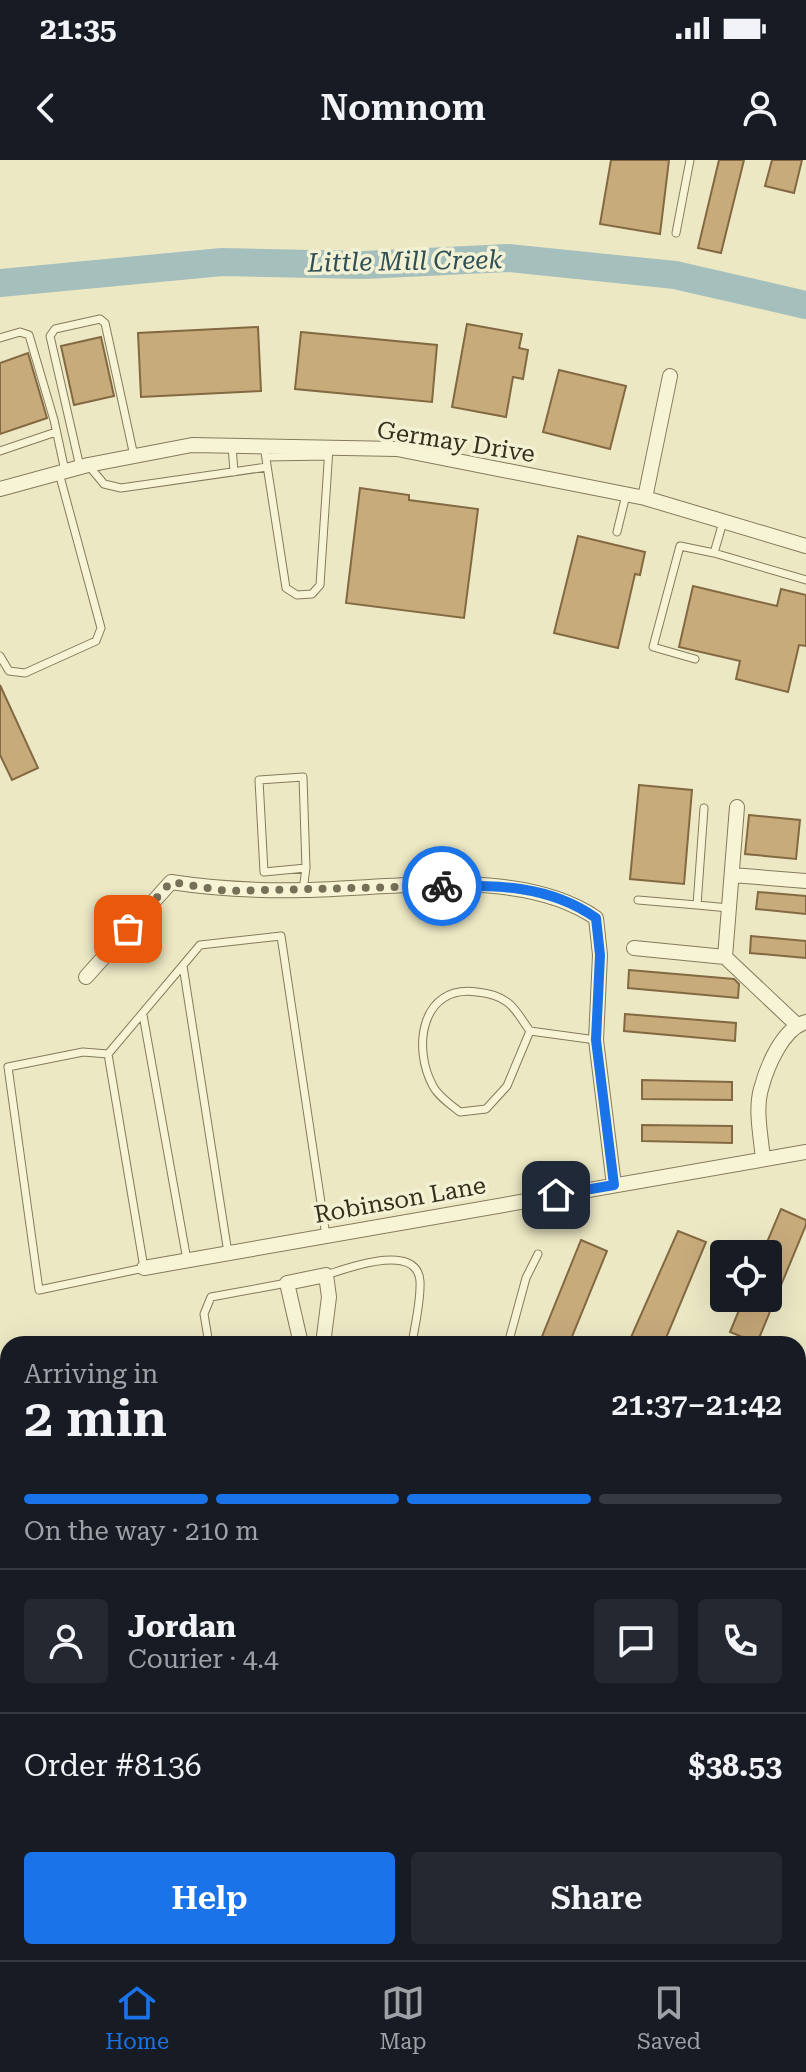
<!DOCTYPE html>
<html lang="en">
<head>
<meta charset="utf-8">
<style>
  body { margin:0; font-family:"Roboto Serif",serif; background:#242831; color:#f1f3f6; height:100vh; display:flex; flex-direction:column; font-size:30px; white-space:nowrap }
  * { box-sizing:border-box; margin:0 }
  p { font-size:26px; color:#9ea1a6 }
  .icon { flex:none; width:44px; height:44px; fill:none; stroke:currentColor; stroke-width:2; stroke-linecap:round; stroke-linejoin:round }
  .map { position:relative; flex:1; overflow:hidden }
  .details { position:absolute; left:0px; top:1176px; width:806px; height:624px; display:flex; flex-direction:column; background:#171b24; border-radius:24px 24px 0 0; box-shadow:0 8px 32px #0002 }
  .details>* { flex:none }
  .tools { position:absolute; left:710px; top:1080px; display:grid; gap:16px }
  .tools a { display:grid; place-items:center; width:72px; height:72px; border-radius:8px; background:#171b24; box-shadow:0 8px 32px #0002; font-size:40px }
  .pin { position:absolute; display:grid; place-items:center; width:68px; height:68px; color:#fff; margin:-34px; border-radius:16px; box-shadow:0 4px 12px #0006 }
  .courier { position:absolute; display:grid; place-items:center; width:80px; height:80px; margin:-40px; border:6px solid #1a73e8; border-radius:50%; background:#fff; color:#222; box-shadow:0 2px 10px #0007 }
  .headline em { font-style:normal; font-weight:600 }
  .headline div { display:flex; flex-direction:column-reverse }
  .headline { display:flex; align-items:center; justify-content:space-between; height:136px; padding:0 24px }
  h1 { font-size:52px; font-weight:600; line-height:60px }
  .bar { display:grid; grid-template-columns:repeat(4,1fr); gap:12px 8px; align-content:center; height:96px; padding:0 24px }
  .bar i { height:10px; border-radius:6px; background:#363941 }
  .bar .selected { background:#1a73e8 }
  .bar p { grid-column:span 4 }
  .line { display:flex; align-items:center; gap:20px; padding:0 24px; border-top:2px solid #363941 }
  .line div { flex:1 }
  .round { display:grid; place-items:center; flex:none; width:84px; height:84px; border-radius:8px; background:#242831 }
  .button { display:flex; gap:16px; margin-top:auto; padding:16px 24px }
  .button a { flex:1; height:92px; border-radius:8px; background:#1a73e8; color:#fff; font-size:32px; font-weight:600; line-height:92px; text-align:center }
  .button a+a { background:#242831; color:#f1f3f6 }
  .status { display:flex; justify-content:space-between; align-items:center; height:56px; padding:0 40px; background:#171b24; direction:ltr }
  .status svg { height:22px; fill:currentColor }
  header { display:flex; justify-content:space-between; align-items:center; height:104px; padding:0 24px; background:#171b24; font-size:36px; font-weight:600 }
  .menu { display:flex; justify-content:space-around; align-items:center; height:112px; border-top:2px solid #363941; background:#171b24; font-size:22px; color:#9ea1a6 }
  .menu a { display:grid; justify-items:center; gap:4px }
  .menu .selected { color:#1a73e8 }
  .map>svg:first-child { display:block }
  .park { fill:url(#park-dots) }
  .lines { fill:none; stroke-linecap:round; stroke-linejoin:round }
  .river { stroke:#a5bfbd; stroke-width:28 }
  .building { fill:#c8ab7b; stroke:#836942; stroke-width:2 }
  .lane-casing { stroke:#857a5b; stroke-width:9 }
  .street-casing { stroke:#857a5b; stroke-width:16 }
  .lane { stroke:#f7f4d6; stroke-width:7 }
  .street { stroke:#f7f4d6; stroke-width:14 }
  .rail-casing { stroke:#362f1e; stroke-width:8 }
  .rail { stroke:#f3f1d3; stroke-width:5; stroke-dasharray:15; stroke-linecap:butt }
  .done { stroke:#767058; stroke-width:8; stroke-dasharray:0 14.4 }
  .route { stroke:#1a73e8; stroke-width:10 }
  .labels { text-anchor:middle; stroke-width:7; stroke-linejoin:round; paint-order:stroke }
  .street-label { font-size:24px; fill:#362f1e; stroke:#f3f1d3 }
  .water-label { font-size:26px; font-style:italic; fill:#2e4f55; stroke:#f3f1d3 }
</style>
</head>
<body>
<div class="status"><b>21:35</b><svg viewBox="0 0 49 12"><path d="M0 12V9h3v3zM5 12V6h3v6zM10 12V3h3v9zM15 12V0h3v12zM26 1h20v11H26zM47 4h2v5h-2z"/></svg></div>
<header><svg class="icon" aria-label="back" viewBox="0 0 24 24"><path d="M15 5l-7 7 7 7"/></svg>Nomnom<svg class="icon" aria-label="person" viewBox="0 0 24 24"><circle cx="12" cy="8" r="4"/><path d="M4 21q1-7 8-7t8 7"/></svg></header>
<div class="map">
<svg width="806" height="1800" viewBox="0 0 806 1800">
  <defs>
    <pattern id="park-dots" width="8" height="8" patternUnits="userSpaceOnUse" patternTransform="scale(2)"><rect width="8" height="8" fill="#b9c998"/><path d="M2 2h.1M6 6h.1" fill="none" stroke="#97a47b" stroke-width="1.8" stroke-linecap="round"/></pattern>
  </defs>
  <rect width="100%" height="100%" fill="#ece8c4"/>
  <!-- park -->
  <path class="park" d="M 798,1759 L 806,1764 L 806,1800 L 576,1800 L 568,1792 L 798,1792 Z"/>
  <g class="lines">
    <!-- river -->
    <path class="river" d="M 0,123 L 222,102 L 364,105 L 508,98 L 675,115 L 806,145"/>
  </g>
  <!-- building -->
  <path class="building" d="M 611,0 L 669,0 L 660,74 L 600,64 Z
    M 719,0 L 744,0 L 721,93 L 698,88 Z
    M 772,0 L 802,0 L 794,33 L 765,26 Z
    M 467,164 L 522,174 L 519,188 L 528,190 L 523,219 L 513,217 L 506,257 L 452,247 Z
    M 258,167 L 261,231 L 141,237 L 138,173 Z
    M 301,172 L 437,185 L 432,242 L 295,229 Z
    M 101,177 L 114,236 L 74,245 L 61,186 Z
    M 28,193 L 47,258 L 0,274 L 0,203 Z
    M 559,210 L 626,226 L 610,289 L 543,272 Z
    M 360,328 L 409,335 L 409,340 L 478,349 L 464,458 L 346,443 Z
    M 578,376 L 645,392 L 640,415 L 635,414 L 618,488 L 554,473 Z
    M 693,426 L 777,446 L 781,429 L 806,435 L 806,486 L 799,485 L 788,532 L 736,519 L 740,501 L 679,487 Z
    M 0,525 L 38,608 L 12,620 L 0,595 Z
    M 639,625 L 692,630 L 684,724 L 630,719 Z
    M 749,655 L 800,660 L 796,699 L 745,694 Z
    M 758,732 L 806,736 L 806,754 L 756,749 Z
    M 751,776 L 806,781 L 806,798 L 750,793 Z
    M 629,810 L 734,819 L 739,824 L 738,838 L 628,828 Z
    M 625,854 L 736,863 L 735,881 L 624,871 Z
    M 642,920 L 732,922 L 732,940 L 642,939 Z
    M 642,965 L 732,966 L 732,983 L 642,981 Z
    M 781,1049 L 806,1060 L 806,1065 L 757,1183 L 730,1172 L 744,1138 L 768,1138 L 768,1094 L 762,1094 Z
    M 678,1071 L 706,1082 L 666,1178 L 662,1184 L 628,1184 Z
    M 581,1080 L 607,1091 L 569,1184 L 539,1184 Z"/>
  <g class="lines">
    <defs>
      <path id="lane" d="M 676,73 L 690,0
        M 0,178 L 20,172 L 29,175 L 54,260 L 65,311
        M 232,286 L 234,312
        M 264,286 L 286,428 L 297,435 L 312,434 L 320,425 L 329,288
        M 0,291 L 56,272
        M 266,297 L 328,296
        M 89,306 L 104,324 L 121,328 L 267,307
        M 80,307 L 50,176 L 55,169 L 100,159 L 105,163 L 134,296
        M 617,372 L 626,335
        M 714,393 L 806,420
        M 0,496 L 9,511 L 25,513 L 96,481 L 101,468 L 59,313
        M 695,499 L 653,487 L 680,386 L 714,393 L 723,362
        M 303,730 L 306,708 L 264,712 L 259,620 L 303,617 L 306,708
        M 638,740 L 697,745 L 704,648
        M 697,745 L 729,748
        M 183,806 L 228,1093
        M 143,855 L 187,1100
        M 530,871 L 507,926 L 486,949 L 460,952 C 451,945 438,936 433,926 C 412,888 421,824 477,832 C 487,833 498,835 507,842 C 516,848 523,862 530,871 L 596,880
        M 108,894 L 144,1108 L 39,1130 L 8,907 L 83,892 L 108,894 L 200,785 L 281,776 L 326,1076
        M 326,1115 C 348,1108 417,1082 420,1121 C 421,1141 415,1164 412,1184
        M 209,1184 L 204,1154 L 211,1137 L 287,1123
        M 508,1184 L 526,1118 L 538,1094
        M 798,1209 L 806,1207
        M 798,1271 L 806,1268
        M 798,1716 L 806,1721"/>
      <path id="street" d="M 0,329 L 88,305 L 192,285 L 397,289 L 645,338 L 806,386
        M 645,338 L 670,216
        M 732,715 L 806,721
        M 634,788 L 725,797 L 796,864
        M 725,797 L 737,647
        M 86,817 L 171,722 C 216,729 258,731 304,730 C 393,729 521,706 596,758 L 600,795 L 596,880 L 614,1025
        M 763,999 C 761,977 755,950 761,929 C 767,906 783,868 806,862
        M 144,1108 L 806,992
        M 301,1184 L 287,1123 L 326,1115 L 329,1137 L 323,1184
        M 0,1495 L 8,1501
        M 798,1616 L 806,1620
        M 373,1792 L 380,1800"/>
    </defs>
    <!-- lane casing -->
    <use href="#lane" class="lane-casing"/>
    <!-- street casing -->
    <use href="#street" class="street-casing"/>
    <!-- lane -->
    <use href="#lane" class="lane"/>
    <!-- street -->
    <use href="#street" class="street"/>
    <defs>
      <path id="rail" d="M 0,1306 L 8,1317
        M 0,1365 L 8,1373
        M 0,1391 L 8,1398
        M 428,1792 L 437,1800
        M 456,1792 L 464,1800
        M 502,1792 L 511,1800"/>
    </defs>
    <!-- rail casing -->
    <use href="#rail" class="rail-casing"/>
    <!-- rail -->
    <use href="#rail" class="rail"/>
  </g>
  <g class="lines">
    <!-- done -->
    <path class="done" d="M 128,769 L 171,722 L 226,731 L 442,726"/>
    <!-- route -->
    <path class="route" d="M 442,726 C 497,725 549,725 596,758 L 600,795 L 596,880 L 614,1025 L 556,1035"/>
  </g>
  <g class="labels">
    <!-- street labels -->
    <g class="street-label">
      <text transform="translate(456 282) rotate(9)" y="8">Germay Drive</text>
      <text transform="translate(400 1040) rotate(-10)" y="8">Robinson Lane</text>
    </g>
    <!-- water labels -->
    <g class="water-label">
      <text transform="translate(405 101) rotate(-1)" y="9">Little Mill Creek</text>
    </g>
  </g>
</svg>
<div class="tools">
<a><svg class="icon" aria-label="locate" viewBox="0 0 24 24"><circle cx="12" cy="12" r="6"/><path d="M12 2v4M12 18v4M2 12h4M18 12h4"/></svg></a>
</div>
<div class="pin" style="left:128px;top:769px;background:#ea580c"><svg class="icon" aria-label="bag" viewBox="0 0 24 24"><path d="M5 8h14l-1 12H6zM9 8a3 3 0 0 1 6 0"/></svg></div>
<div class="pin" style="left:556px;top:1035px;background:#1f2937"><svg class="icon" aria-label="home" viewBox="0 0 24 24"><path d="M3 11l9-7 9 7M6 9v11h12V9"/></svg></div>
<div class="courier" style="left:442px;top:726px"><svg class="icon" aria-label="bike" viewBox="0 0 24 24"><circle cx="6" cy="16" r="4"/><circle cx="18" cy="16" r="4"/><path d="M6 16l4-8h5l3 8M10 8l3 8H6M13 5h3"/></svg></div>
<section class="details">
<div class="headline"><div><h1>2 min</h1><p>Arriving in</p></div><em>21:37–21:42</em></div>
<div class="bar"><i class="selected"></i><i class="selected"></i><i class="selected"></i><i></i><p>On the way · 210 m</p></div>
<div class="line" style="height:144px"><a class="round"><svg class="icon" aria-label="person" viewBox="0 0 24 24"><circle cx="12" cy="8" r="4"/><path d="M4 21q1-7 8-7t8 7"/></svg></a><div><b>Jordan</b><p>Courier · 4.4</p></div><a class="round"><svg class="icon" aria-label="chat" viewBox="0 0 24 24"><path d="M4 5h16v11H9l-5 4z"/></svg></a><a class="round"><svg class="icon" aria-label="phone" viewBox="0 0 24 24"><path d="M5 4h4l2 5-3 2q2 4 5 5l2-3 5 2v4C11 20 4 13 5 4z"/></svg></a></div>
<div class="line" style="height:104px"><div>Order #8136</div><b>$38.53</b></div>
<div class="button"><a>Help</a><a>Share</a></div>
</section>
</div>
<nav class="menu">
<a class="selected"><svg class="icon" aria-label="home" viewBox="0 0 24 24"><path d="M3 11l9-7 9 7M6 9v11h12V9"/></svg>Home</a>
<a><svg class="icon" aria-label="map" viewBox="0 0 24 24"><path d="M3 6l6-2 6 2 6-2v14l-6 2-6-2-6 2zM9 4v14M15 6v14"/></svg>Map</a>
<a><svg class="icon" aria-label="saved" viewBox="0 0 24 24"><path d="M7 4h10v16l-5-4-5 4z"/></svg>Saved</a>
</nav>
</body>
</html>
